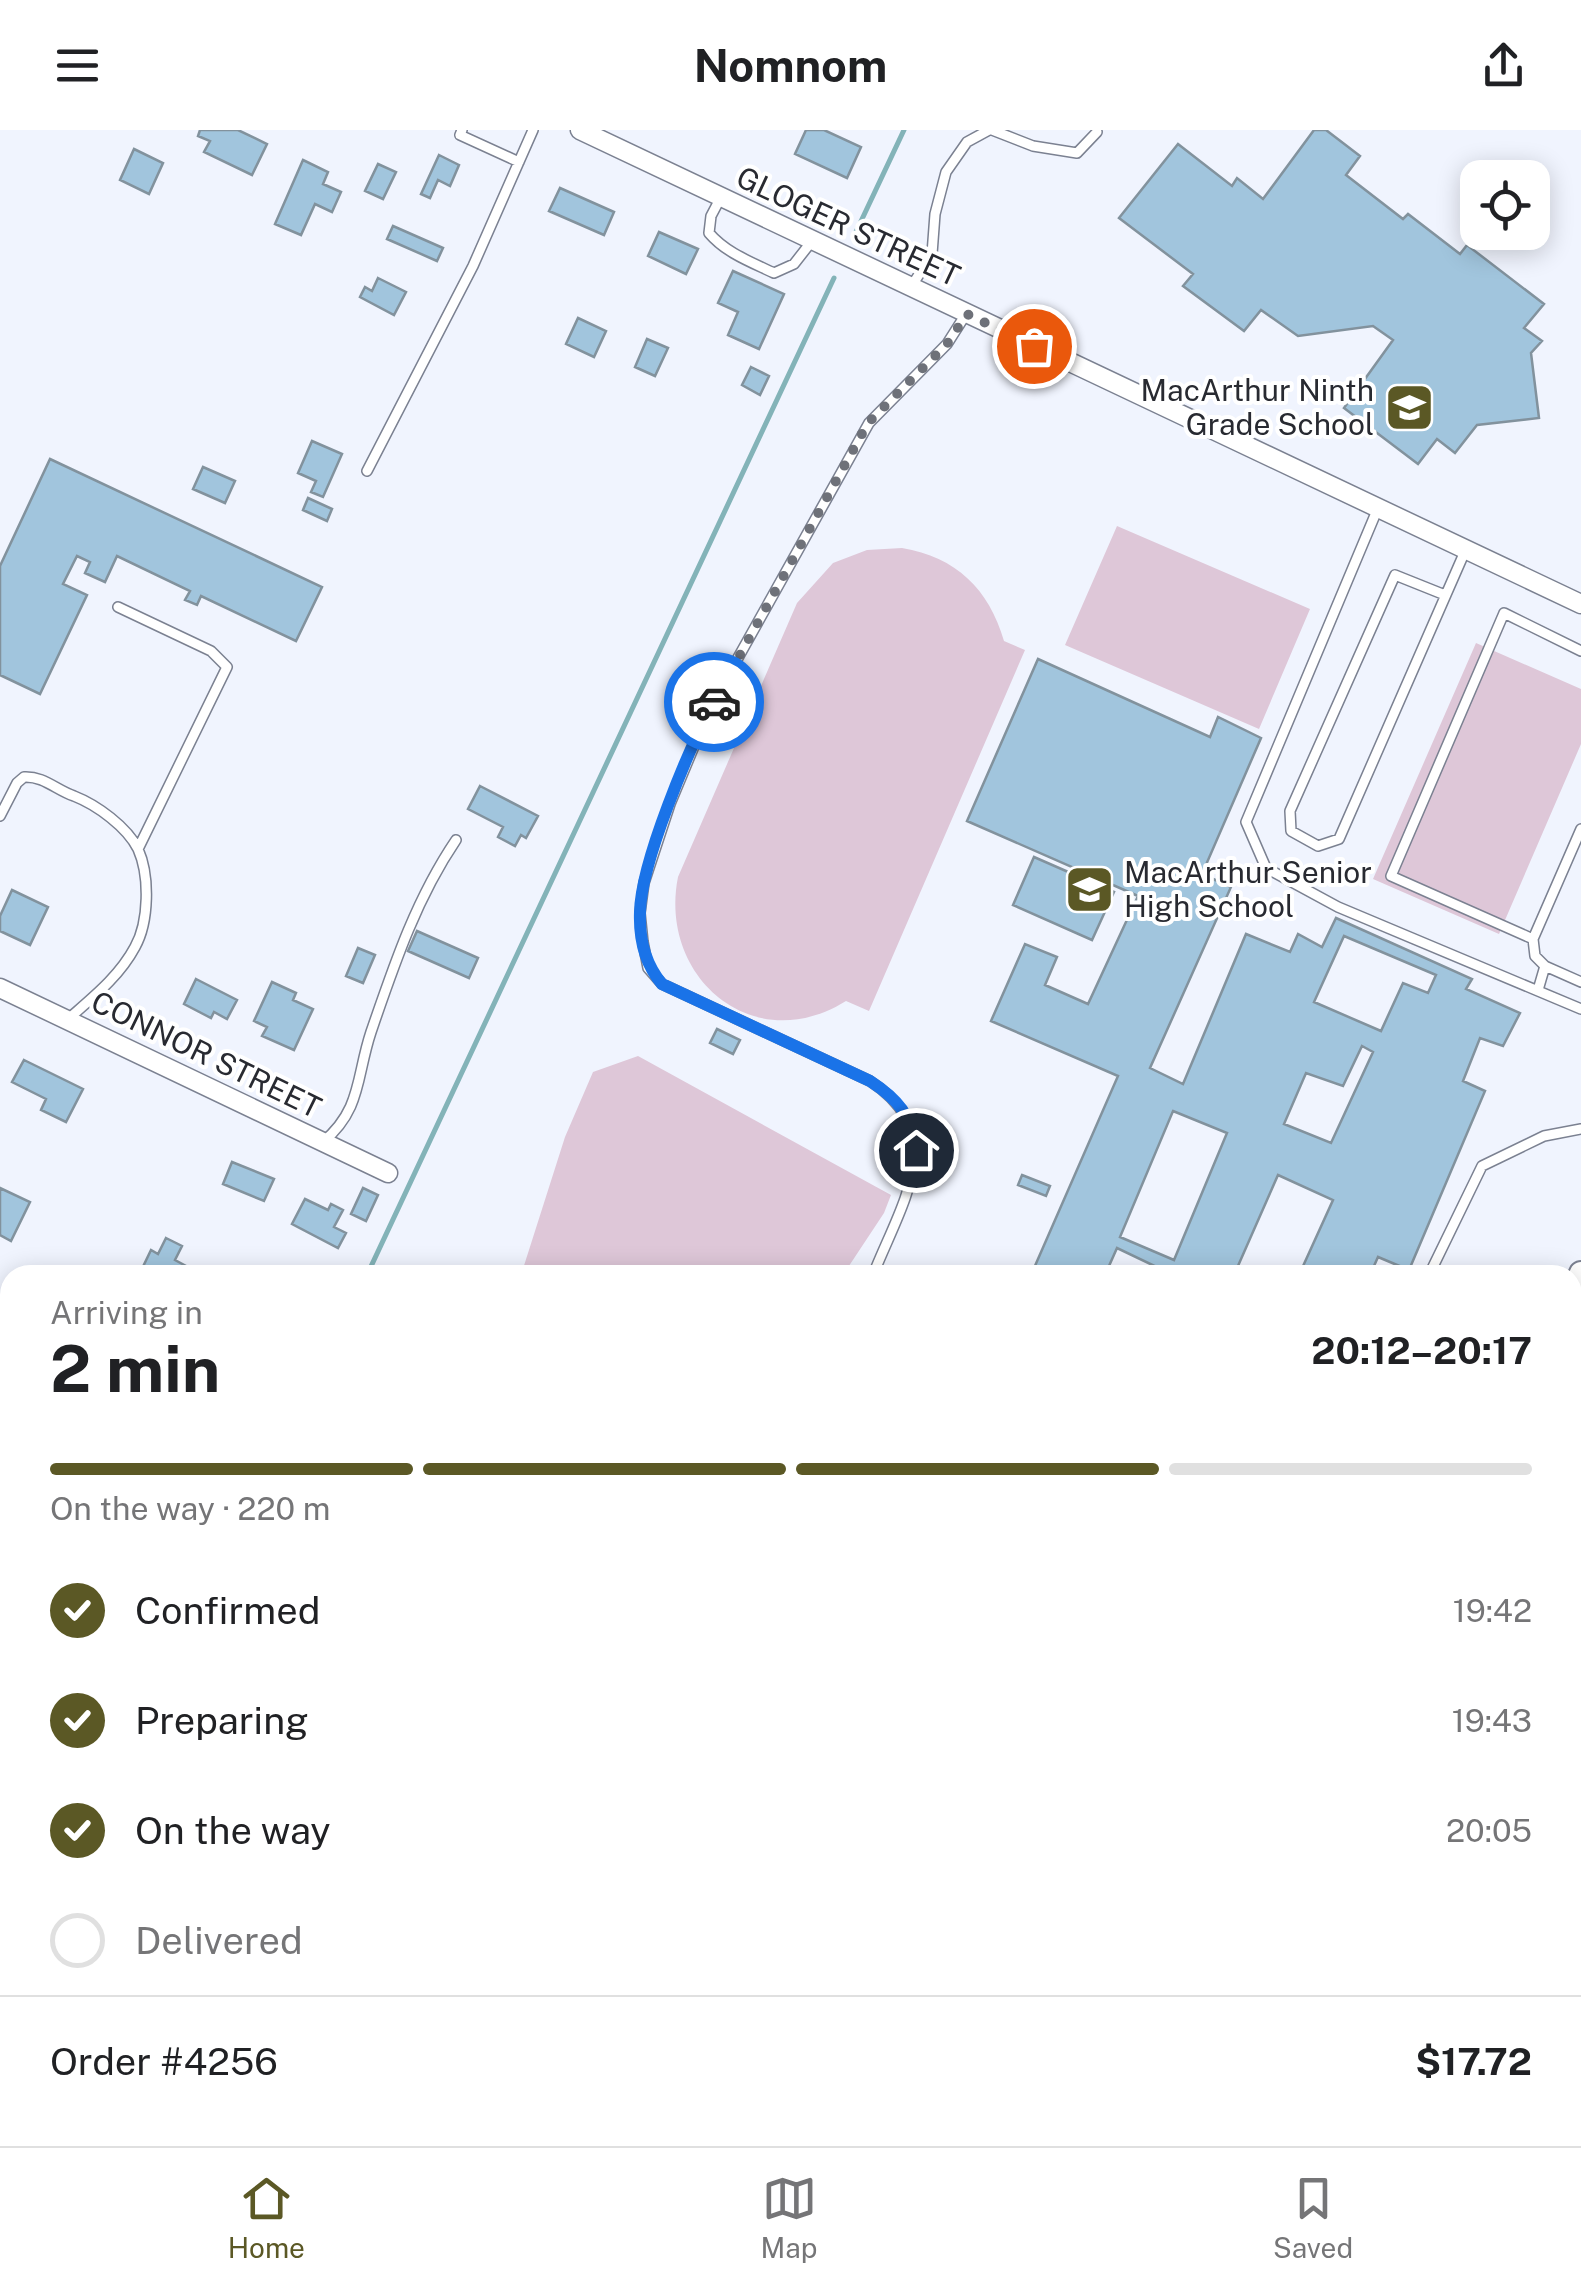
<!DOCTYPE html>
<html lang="en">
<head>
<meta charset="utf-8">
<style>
  body { margin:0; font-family:"Public Sans",sans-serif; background:#f2f2f2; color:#202124; height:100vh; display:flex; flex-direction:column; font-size:38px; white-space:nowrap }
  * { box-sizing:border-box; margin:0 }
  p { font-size:32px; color:#757577 }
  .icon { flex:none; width:55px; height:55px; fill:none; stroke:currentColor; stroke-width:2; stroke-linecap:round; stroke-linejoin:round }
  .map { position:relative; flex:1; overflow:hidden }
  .side { position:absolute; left:0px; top:1135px; width:1582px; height:882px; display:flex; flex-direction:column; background:#fff; border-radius:30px 30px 0 0; box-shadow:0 5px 25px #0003 }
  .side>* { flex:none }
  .buttons { position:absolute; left:1460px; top:30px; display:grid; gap:20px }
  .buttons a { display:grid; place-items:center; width:90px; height:90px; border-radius:20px; background:#fff; box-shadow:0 5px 25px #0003; font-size:50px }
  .pin { position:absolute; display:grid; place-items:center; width:85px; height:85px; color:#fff; margin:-42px; border:5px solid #fff; border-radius:50%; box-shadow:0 2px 10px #0007 }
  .courier { position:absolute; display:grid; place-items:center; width:100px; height:100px; margin:-50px; border:8px solid #1a73e8; border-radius:50%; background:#fff; color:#222; box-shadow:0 2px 12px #0007 }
  .headline em { font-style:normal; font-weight:700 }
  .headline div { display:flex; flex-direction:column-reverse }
  .headline { display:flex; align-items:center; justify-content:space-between; height:170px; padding:0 50px }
  h1 { font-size:65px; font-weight:700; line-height:75px }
  .bar { display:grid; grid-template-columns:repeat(4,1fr); gap:15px 10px; align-content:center; height:120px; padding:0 50px }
  .bar i { height:12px; border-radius:8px; background:#e0e0e0 }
  .bar .selected { background:#5b5825 }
  .bar p { grid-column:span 4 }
  .line { display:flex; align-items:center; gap:25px; padding:0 50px; border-top:2px solid #e0e0e0 }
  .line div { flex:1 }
  ol { padding:0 50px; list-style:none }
  li { display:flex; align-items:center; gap:30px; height:110px }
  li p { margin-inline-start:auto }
  li .icon { padding:10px; border-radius:50%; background:#5b5825; color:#fff; stroke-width:4 }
  li:last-child { color:#757577 }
  li i { width:55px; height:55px; border:5px solid #e0e0e0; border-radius:50% }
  header { display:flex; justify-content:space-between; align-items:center; height:130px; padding:0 50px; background:#fff; font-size:45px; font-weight:700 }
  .tab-bar { display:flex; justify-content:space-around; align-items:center; height:140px; border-top:2px solid #e0e0e0; background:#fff; font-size:28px; color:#757577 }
  .tab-bar a { display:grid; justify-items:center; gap:5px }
  .tab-bar .selected { color:#5b5825 }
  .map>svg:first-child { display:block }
  .green { fill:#dec7d8 }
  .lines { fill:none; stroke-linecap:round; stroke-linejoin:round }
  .stream { stroke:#83b3b8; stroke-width:5 }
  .building { fill:#a1c5dd; stroke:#82929d; stroke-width:2.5; fill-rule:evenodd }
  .service-casing { stroke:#7b8191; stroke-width:12 }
  .minor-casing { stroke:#7b8191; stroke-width:21 }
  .secondary-casing { stroke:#7b8191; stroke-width:26 }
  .service { stroke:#fff; stroke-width:9 }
  .minor { stroke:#fff; stroke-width:18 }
  .secondary { stroke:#fff; stroke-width:22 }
  .done { stroke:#6e7179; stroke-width:10; stroke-dasharray:0 18 }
  .route { stroke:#1a73e8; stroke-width:12 }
  .labels { text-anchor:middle; stroke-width:8; stroke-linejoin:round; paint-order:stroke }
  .street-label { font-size:30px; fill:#282a31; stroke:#fff }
  .poi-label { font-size:30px; fill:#282a31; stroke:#fff; text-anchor:end }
</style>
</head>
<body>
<header><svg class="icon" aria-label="menu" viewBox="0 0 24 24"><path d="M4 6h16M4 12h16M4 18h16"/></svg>Nomnom<svg class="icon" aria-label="share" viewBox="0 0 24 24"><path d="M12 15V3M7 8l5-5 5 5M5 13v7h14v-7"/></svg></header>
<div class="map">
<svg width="1581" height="2016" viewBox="0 0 1581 2016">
  <rect width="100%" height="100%" fill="#f0f4fe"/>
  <!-- green -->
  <path class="green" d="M 1117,396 L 1310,479 L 1259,599 L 1065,515 Z
    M 902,418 C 956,427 989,459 1004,511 L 1025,520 L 869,881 L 846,871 C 753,929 658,847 678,747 L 797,473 L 833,433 L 867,420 Z
    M 1476,513 L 1581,559 L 1581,614 L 1499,804 L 1373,749 Z
    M 638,926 L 891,1065 L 884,1083 L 843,1145 L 521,1145 L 565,1007 L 593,942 Z"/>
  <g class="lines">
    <!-- stream -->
    <path class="stream" d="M 855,104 L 904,0
      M 367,1145 L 834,148
      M 0,1928 L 10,1907"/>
  </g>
  <!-- building -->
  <path class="building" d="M 200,0 L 238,0 L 267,14 L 252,45 L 204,22 L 210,11 L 198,6 Z
    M 806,0 L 824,0 L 861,17 L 847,48 L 795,24 Z
    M 1314,0 L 1326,0 L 1360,26 L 1346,45 L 1403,89 L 1408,84 L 1460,124 L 1467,115 L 1544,174 L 1524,198 L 1542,211 L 1531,223 L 1539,288 L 1477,295 L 1455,323 L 1437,309 L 1418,334 L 1344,278 L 1393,210 L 1373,196 L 1298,206 L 1261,180 L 1244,201 L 1183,156 L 1193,144 L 1119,88 L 1178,14 L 1232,56 L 1237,48 L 1263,69 Z
    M 134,19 L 163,33 L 149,64 L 120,50 Z
    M 439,25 L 459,35 L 450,56 L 438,50 L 430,68 L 421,64 Z
    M 303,30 L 328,42 L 323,54 L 341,62 L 332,82 L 315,74 L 301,105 L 275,94 Z
    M 378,34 L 396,42 L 383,69 L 365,61 Z
    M 560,58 L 614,82 L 604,105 L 549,81 Z
    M 393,96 L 443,118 L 437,131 L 387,109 Z
    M 659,102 L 698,119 L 686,144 L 648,126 Z
    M 733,141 L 784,164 L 759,219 L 728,205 L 738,182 L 718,173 Z
    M 378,148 L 406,162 L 394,185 L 360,167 L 365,157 L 372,161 Z
    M 578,188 L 606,201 L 594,227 L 566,214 Z
    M 647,209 L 668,218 L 655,246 L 635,237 Z
    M 751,237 L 769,246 L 760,265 L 742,255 Z
    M 312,311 L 342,324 L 323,367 L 311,362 L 316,351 L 298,343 Z
    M 50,329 L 322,457 L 296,511 L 201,466 L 197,475 L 185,470 L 190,461 L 117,426 L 105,452 L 85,443 L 90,432 L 77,426 L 63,454 L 87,465 L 40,564 L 0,545 L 0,436 Z
    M 203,337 L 235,351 L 225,373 L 193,359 Z
    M 308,368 L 332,379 L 327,391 L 303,380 Z
    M 1038,529 L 1210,607 L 1218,587 L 1261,608 L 1202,744 L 1231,757 L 1150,938 L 1183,954 L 1246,804 L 1290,822 L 1298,804 L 1322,817 L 1336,788 L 1472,849 L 1466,859 L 1520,883 L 1503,916 L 1480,908 L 1463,951 L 1485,961 L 1409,1140 L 1378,1127 L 1370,1145 L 1299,1145 L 1333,1070 L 1278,1045 L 1234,1145 L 1166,1145 L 1167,1142 L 1117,1118 L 1105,1145 L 1031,1145 L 1118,946 L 991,891 L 1025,814 L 1057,827 L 1045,855 L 1088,874 L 1138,766 L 967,691 ZM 1344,806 L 1436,845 L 1428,863 L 1403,853 L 1381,901 L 1314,872 ZM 1362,916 L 1373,922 L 1331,1013 L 1284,994 L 1306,943 L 1343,956 ZM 1173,981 L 1227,1003 L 1174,1130 L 1120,1107 Z
    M 480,656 L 538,686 L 526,708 L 521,705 L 515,716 L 498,707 L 503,697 L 468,679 Z
    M 1034,727 L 1114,762 L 1092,810 L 1013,775 Z
    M 12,760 L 48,777 L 30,815 L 0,801 L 0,786 Z
    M 417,801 L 478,828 L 469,848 L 408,821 Z
    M 358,818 L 375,825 L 363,853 L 346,846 Z
    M 196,849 L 237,870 L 227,889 L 214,882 L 211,888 L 184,874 Z
    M 272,852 L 296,863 L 293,870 L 313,879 L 294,920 L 262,906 L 267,897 L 254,891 Z
    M 717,899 L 740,910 L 733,924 L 710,913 Z
    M 24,930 L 83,959 L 66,992 L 41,980 L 46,969 L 12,952 Z
    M 232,1032 L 274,1049 L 264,1071 L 223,1054 Z
    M 1022,1045 L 1050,1056 L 1046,1066 L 1018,1055 Z
    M 0,1058 L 30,1072 L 11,1111 L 0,1105 Z
    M 363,1058 L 378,1065 L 366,1091 L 351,1084 Z
    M 305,1069 L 328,1080 L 331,1074 L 343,1080 L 334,1097 L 346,1103 L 338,1118 L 292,1094 Z
    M 166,1108 L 182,1116 L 175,1130 L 186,1136 L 181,1145 L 139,1145 L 151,1120 L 158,1124 Z
    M 1572,1296 L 1581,1300 L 1581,1370 L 1572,1388 Z
    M 1572,1757 L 1581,1761 L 1581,1811 L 1572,1807 Z
    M 1580,1913 L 1581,1974 L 1580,1976 L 1572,1973 L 1572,1928 Z
    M 797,2008 L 1017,2008 L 1013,2016 L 794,2016 Z"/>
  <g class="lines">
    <defs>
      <path id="service" d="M 462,0 L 460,5 L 519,32
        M 992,0 L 1033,16 L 1077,23 L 1097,2
        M 721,67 L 711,86 L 709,103 C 726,123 751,132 774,143 L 794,134 L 812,111
        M 911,157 L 932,124 L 935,84 L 946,42 L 967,12 L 989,0
        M 367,341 L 473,136 L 533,0
        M 1378,378 L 1246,692 L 1266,738 L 1338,777 L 1581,879
        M 1445,465 L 1395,445 L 1290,681 L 1291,701 L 1318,716 L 1339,709 L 1466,419
        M 118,477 L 211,521 L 227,537 L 138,719
        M 1581,521 L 1504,483 L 1391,746 L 1533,809 L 1581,699
        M 0,686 L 17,653 L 24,647 C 44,646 56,660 74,666 C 97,675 127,697 138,719 C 150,746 149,792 135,817 C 119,847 92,868 67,890
        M 1533,809 L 1535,826 L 1545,836 L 1538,860
        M 1545,836 L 1581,852
        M 323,1012 C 362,979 356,947 371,902 C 394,835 416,769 456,710
        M 873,1145 C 901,1074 951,1004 870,951 L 662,854 L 648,838 L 643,812 L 640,783 L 644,753 L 670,674 L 710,578 L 869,293 L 947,214 L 966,184
        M 1429,1145 L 1482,1036 L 1544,1006 L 1581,999
        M 1576,1273 L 1581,1273
        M 1572,1481 L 1581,1463
        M 1572,1557 L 1581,1563
        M 1572,1718 L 1581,1722
        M 1572,1850 L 1575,1851
        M 1070,2016 L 1081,2008
        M 1268,2016 L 1272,2008"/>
      <path id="minor" d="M 580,0 L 1581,474
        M 0,858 L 388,1043
        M 1534,2008 L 1552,2016"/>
      <path id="secondary" d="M 1572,1163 L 1581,1143
        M 1202,2016 L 1206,2008"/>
    </defs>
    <!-- service casing -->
    <use href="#service" class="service-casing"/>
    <!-- minor casing -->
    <use href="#minor" class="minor-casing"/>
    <!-- secondary casing -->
    <use href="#secondary" class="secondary-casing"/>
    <!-- service -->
    <use href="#service" class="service"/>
    <!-- minor -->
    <use href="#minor" class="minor"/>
    <!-- secondary -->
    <use href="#secondary" class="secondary"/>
  </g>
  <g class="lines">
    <!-- done -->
    <path class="done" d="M 714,572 L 868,293 L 947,214 L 967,184 L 1034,216"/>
    <!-- route -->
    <path class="route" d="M 714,572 C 689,618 641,732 640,782 C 639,809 645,834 662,854 L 870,951 C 898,969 912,986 916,1020"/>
  </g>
  <!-- icons -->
  <defs>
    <symbol id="school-square" viewBox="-11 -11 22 22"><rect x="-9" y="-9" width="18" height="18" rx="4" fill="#5b5825" stroke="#fff"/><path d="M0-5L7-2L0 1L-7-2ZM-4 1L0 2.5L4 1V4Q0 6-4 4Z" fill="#fff"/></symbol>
  </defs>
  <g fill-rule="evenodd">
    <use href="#school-square" x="1382" y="250" width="55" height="55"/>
    <use href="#school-square" x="1062" y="732" width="55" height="55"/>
  </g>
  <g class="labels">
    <!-- street labels -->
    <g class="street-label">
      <text transform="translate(848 97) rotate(25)" y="10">GLOGER STREET</text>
      <text transform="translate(206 925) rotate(26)" y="10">CONNOR STREET</text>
    </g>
    <!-- poi labels -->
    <g class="poi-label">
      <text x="1374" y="271">MacArthur Ninth<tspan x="1374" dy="34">Grade School</tspan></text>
      <text x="1124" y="753" text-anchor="start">MacArthur Senior<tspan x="1124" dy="34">High School</tspan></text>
    </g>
  </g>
</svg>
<div class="buttons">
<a><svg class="icon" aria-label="locate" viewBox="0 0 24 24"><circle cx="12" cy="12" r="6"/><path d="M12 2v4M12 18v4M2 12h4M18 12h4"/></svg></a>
</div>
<div class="pin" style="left:1034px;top:216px;background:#ea580c"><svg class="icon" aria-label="bag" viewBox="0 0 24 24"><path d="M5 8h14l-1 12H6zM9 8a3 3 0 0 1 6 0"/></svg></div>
<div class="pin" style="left:916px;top:1020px;background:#1f2937"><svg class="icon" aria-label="home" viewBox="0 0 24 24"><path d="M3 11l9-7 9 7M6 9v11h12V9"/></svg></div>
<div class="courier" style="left:714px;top:572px"><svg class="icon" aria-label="car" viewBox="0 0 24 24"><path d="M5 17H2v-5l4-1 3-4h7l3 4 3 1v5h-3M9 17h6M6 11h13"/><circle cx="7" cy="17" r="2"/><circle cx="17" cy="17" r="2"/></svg></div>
<section class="side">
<div class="headline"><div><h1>2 min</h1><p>Arriving in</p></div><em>20:12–20:17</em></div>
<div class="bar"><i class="selected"></i><i class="selected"></i><i class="selected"></i><i></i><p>On the way · 220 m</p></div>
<ol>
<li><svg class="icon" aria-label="check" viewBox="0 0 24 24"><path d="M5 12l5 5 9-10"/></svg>Confirmed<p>19:42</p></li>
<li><svg class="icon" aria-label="check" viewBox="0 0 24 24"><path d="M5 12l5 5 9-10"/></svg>Preparing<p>19:43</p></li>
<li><svg class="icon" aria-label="check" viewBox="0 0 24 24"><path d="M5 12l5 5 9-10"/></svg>On the way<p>20:05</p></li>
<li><i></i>Delivered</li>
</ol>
<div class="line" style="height:130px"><div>Order #4256</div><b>$17.72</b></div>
</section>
</div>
<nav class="tab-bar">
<a class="selected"><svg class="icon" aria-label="home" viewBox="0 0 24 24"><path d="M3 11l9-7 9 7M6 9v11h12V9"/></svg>Home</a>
<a><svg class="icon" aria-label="map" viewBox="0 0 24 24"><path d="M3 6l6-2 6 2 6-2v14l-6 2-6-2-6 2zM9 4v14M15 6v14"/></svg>Map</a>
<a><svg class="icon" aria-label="saved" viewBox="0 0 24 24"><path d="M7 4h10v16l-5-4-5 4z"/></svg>Saved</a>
</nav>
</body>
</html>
